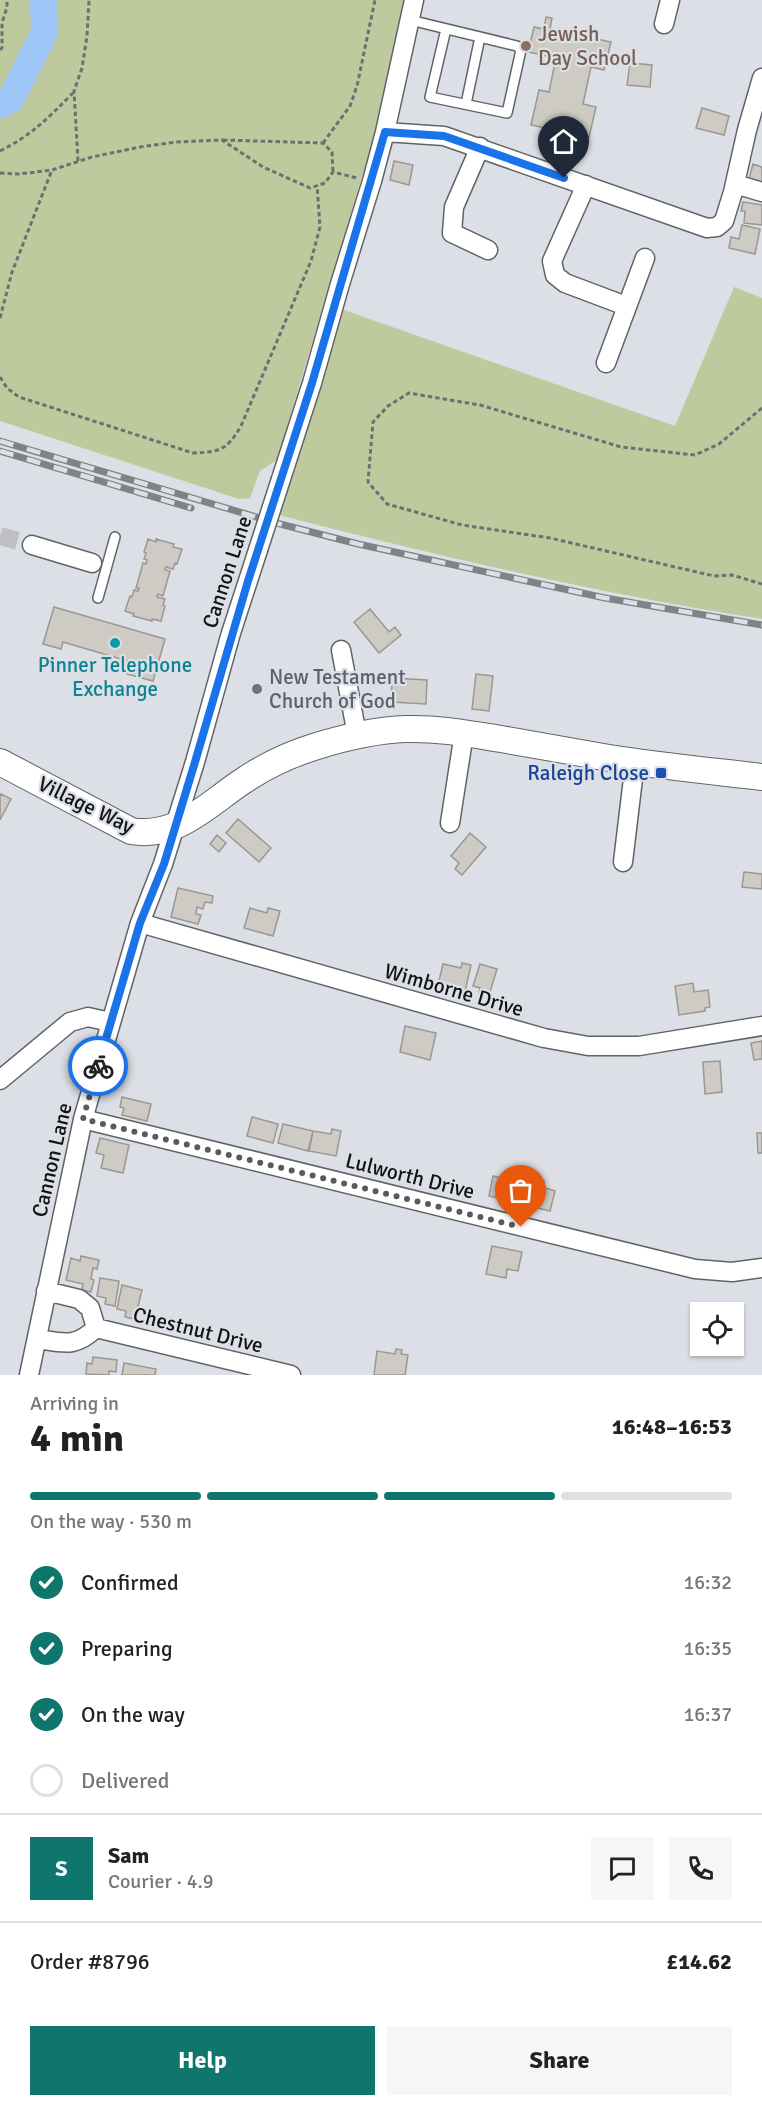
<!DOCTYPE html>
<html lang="en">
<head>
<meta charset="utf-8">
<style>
  body { margin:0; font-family:Signika,sans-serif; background:#f6f6f6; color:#222; height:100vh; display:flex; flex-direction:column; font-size:22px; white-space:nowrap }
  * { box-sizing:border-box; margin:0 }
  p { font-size:20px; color:#767676 }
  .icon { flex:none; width:33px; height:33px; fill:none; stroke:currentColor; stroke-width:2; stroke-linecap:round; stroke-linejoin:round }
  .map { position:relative; height:1375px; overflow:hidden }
  .details { display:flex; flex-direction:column; background:#fff; flex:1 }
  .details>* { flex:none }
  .buttons { position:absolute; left:690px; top:1302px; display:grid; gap:12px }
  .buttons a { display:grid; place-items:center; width:54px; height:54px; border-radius:0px; background:#fff; box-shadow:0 2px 4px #0004; font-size:30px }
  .pin { position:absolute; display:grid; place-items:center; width:51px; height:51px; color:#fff; margin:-62px -26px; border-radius:50% 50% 50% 0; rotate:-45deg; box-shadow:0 0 6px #0007 }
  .pin .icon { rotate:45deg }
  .courier { position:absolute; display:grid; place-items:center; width:60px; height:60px; margin:-30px; border:4px solid #1a73e8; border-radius:50%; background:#fff; color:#222; box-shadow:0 2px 8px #0007 }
  .summary em { font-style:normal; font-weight:700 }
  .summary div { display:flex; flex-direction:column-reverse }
  .summary { display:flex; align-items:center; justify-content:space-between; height:102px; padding:0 30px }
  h1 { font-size:39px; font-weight:700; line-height:45px }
  .bar { display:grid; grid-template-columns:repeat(4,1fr); gap:9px 6px; align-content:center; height:72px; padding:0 30px }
  .bar i { height:8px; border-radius:4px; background:#e0e0e0 }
  .bar .on { background:#0f766e }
  .bar p { grid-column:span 4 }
  .line { display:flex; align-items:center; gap:15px; padding:0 30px; border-top:2px solid #e0e0e0 }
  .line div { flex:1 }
  .round { display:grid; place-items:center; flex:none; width:63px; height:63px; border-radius:0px; background:#f6f6f6 }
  ol { padding:0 30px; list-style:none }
  li { display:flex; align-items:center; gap:18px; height:66px }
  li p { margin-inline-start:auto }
  li .icon { padding:6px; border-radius:50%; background:#0f766e; color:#fff; stroke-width:4 }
  li:last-child { color:#767676 }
  li i { width:33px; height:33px; border:3px solid #e0e0e0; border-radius:50% }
  .button { display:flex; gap:12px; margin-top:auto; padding:12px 30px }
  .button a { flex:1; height:69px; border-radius:0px; background:#0f766e; color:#fff; font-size:24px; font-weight:700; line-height:69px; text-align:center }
  .button a+a { background:#f6f6f6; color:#222 }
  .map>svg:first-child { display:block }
  .green { fill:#beca9d }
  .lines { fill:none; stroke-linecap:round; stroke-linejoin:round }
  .river { stroke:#9ec6f6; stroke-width:27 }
  .building { fill:#cecac4; stroke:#9b9792; stroke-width:1.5 }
  .street-tunnel { stroke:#bec0c6; stroke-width:18; stroke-dasharray:18 9; stroke-linecap:butt }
  .lane-casing { stroke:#606468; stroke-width:12 }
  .street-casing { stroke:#606468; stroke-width:21 }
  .secondary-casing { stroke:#606468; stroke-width:28 }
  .path { stroke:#6d6f73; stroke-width:3; stroke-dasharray:4.5 3; stroke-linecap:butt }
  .lane { stroke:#fff; stroke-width:9 }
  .street { stroke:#fff; stroke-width:18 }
  .secondary { stroke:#fff; stroke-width:26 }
  .rail-casing { stroke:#808286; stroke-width:7 }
  .rail { stroke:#dcdfe5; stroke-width:4.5; stroke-dasharray:14; stroke-linecap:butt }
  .street-bridge-casing { stroke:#606468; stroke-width:21; stroke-linecap:butt }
  .street-bridge { stroke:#fff; stroke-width:18 }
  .done { stroke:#585a5d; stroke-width:6; stroke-dasharray:0 10.8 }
  .route { stroke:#1a73e8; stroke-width:8 }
  .education-dot { fill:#8d6e63; stroke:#dcdfe5; stroke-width:2 }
  .culture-dot { fill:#0f9aa8; stroke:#dcdfe5; stroke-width:2 }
  .worship-dot { fill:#6b7280; stroke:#dcdfe5; stroke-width:2 }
  .transit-dot { fill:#1a4fb4; stroke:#dcdfe5; stroke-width:2 }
  .labels { text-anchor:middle; stroke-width:4.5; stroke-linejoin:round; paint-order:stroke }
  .education-label { font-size:21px; fill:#785e54; stroke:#dcdfe5; text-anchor:start }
  .street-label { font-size:21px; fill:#111214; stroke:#dcdfe5 }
  .culture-label { font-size:21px; fill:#0d838f; stroke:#dcdfe5 }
  .worship-label { font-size:21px; fill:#5b616d; stroke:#dcdfe5; text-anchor:start }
  .transit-label { font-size:21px; fill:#164399; stroke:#dcdfe5; text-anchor:end }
</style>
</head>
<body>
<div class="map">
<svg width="762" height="1375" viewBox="0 0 762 1375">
  <rect width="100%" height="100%" fill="#dcdfe5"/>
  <!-- green -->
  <path class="green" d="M 0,0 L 405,0 L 372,143 L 277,460 L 260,471 L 250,498 L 239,499 L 0,421 Z
    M 734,287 L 762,298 L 762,619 C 598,593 436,556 275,514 L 341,309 L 675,426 Z"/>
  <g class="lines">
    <!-- river -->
    <path class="river" d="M 0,105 L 11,99 L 45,31 L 43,0"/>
  </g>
  <!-- building -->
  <path class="building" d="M 546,17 L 552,18 L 550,29 L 611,42 L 604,70 L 591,67 L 583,104 L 596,107 L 589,137 L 531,125 L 539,90 L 549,92 L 556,58 L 528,52 L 534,27 L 544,29 Z
    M 630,63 L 652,65 L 650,87 L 627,85 Z
    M 702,108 L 729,116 L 724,135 L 696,128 Z
    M 394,161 L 413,165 L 409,185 L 390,180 Z
    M 753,164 L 762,167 L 762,182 L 749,179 Z
    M 743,202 L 762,205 L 762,225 L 744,223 L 745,211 L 741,211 Z
    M 742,225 L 760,229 L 755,254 L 729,248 L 731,237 L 739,239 Z
    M 148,539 L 156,542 L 156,539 L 174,544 L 173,547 L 182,549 L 177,564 L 175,563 L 173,569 L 166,567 L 165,570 L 170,571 L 163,596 L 158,594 L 157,597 L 165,599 L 163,605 L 165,606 L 161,621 L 152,619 L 152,621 L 133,616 L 134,614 L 125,611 L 130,596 L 132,597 L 134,590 L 138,591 L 139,588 L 136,588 L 143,563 L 146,564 L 147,560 L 144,559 L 146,553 L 144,552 Z
    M 54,607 L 165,639 L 153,681 L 127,674 L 131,662 L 63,642 L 61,649 L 43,644 Z
    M 370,609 L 389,632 L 395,627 L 401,635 L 379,653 L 354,622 Z
    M 476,674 L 493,676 L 489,711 L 472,709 Z
    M 392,678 L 427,680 L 426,704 L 391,702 Z
    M 1,794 L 11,799 L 0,820 L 0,796 Z
    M 238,819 L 271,848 L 259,862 L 226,833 Z
    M 470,833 L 486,847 L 462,875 L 455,869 L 459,863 L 451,856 Z
    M 217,835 L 226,843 L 219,852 L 210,844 Z
    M 744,872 L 762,874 L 762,889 L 742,887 Z
    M 178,888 L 213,896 L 212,903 L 205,902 L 203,909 L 197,907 L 196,914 L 201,915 L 198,924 L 171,917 Z
    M 250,908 L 267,913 L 268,908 L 280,911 L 273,936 L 244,928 Z
    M 462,963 L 471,965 L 465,991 L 438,985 L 443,964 L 461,968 Z
    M 480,964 L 497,969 L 489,995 L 479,992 L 480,988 L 473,986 Z
    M 693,983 L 694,992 L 708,990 L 710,1007 L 705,1008 L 705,1011 L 679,1015 L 675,986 Z
    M 405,1026 L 436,1033 L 430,1060 L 400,1052 Z
    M 762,1041 L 762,1059 L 754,1060 L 751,1043 Z
    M 720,1061 L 722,1092 L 705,1094 L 703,1062 Z
    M 122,1097 L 151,1104 L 147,1121 L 122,1115 L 124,1108 L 120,1107 Z
    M 252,1117 L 278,1124 L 273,1143 L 247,1136 Z
    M 283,1124 L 313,1131 L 308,1151 L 278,1143 Z
    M 332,1129 L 341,1131 L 336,1156 L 309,1151 L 313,1131 L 331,1134 Z
    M 757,1133 L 762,1133 L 762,1153 L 758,1153 Z
    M 100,1138 L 129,1145 L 123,1173 L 101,1168 L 104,1155 L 96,1153 Z
    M 510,1173 L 521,1175 L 515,1202 L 489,1196 L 493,1176 L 509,1180 Z
    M 537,1180 L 544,1181 L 542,1187 L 555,1191 L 550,1211 L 521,1204 L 527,1181 L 536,1183 Z
    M 492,1246 L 522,1252 L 518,1271 L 507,1269 L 506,1278 L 486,1274 Z
    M 81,1256 L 99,1260 L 97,1269 L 93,1268 L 91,1279 L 94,1280 L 91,1292 L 82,1290 L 83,1284 L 66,1280 L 71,1258 L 80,1261 Z
    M 100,1278 L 119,1281 L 115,1306 L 105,1304 L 106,1298 L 97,1296 Z
    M 122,1285 L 142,1290 L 135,1319 L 125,1317 L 126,1311 L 117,1309 Z
    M 396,1349 L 402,1350 L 401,1354 L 408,1355 L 405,1375 L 374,1375 L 377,1351 L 395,1354 Z
    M 93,1357 L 117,1360 L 116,1372 L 109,1371 L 109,1375 L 86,1374 L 87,1363 L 92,1364 Z
    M 124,1363 L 156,1369 L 155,1375 L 122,1375 Z"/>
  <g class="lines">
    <!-- street-tunnel -->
    <path class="street-tunnel" d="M 0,536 L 32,545"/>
    <defs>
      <path id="lane" d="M 410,20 L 517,46 L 521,50 L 507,113 L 430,97 L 446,29
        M 466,104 L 480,37
        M 98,598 L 115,537"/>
      <path id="street" d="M 664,24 L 670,0
        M 385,132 L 444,136 L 707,228 L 717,227 L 724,221 L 733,192 L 747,130 L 762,78
        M 480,147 L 454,207 L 452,233 L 488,250
        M 735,184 L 762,192
        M 586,185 L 552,261 L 555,275 L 565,283 L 626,306
        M 606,363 L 645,258
        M 281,479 L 312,383 L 340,284 L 372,181 L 385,132 L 414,0
        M 32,545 L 92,563
        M 341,650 L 357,735
        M 450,823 L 464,733
        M 623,862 L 635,762
        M 140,923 L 544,1038 L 588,1046 L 639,1046 L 762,1026
        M 0,1080 L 70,1022 L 88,1017 L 110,1022
        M 83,1119 L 695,1269 L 732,1272 L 762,1268
        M 46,1291 L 79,1299 L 90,1308 L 96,1328
        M 96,1328 L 291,1375
        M 37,1339 C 64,1343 75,1348 96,1328
        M 29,1375 L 83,1119 L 140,923 L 163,864 L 195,762 L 231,633 L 258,550"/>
      <path id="secondary" d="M 0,762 L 131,831 C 177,839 208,804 243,781 C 265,766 291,754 317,746 C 346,737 376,730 406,729 C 438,728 470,734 501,739 C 537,745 573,752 609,758 C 659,766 711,771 762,777"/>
    </defs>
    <!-- lane casing -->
    <use href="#lane" class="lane-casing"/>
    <!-- street casing -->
    <use href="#street" class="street-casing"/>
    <!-- secondary casing -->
    <use href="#secondary" class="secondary-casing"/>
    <!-- path -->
    <path class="path" d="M 0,50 L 2,48 L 2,23 L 7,7 L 7,0
      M 223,140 L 323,143 L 332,152 L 333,172
      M 323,143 L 350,106 L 357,86 L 375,0
      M 0,151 C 32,135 48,118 73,93
      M 78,161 L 74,91 L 82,68 L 87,36 L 89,0
      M 0,173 L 19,174 L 52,170 L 92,157 L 140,147 L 176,142 L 222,140 L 263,167 L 310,188 L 325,183 L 333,172 L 357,178
      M 0,318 L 12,272 L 52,170
      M 0,377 L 7,388 L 19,397 L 193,453 C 220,452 227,450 241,426 L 311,261 L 320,227 L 317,185
      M 762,408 L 719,444 L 695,455 L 621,447 L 480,405 L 409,393 L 388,406 L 373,422 L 368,482 L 387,504 L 462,525 L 550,538 L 714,576 L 732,575 L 762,584"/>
    <!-- lane -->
    <use href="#lane" class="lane"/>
    <!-- street -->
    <use href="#street" class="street"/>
    <!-- secondary -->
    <use href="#secondary" class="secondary"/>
    <defs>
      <path id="rail" d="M 0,441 L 280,524 L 358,544 L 605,598 L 762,625
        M 0,451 L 191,508"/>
    </defs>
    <!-- rail casing -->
    <use href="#rail" class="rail-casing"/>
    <!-- rail -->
    <use href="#rail" class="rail"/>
    <defs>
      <path id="street-bridge" d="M 258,550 L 281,479"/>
    </defs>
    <!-- street-bridge casing -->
    <use href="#street-bridge" class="street-bridge-casing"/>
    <!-- street-bridge -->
    <use href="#street-bridge" class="street-bridge"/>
  </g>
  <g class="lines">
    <!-- done -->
    <path class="done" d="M 98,1066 L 83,1119 L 521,1227"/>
    <!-- route -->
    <path class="route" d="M 98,1066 L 140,923 L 164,864 L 195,762 L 248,581 L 312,383 L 385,132 L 444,136 L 564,178"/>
  </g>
  <!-- markers -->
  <circle class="education-dot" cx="526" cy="46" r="6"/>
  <circle class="culture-dot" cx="115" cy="643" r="6"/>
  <circle class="worship-dot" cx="257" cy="689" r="6"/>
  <rect class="transit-dot" x="655" y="767" width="12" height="12" rx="3"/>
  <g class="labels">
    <!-- education labels -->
    <g class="education-label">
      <text x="538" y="41">Jewish<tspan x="538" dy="24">Day School</tspan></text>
    </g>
    <!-- street labels -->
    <g class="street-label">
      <text transform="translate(227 572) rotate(-72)" y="7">Cannon Lane</text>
      <text transform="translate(86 805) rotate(26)" y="7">Village Way</text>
      <text transform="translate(454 990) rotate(16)" y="7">Wimborne Drive</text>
      <text transform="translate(52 1160) rotate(-77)" y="7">Cannon Lane</text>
      <text transform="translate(410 1176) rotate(14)" y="7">Lulworth Drive</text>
      <text transform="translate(198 1330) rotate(14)" y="7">Chestnut Drive</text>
    </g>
    <!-- culture labels -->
    <g class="culture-label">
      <text x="115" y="672">Pinner Telephone<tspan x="115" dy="24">Exchange</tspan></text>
    </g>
    <!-- worship labels -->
    <g class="worship-label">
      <text x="269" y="684">New Testament<tspan x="269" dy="24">Church of God</tspan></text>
    </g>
    <!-- transit labels -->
    <g class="transit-label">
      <text x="649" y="780">Raleigh Close</text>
    </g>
  </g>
</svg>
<div class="buttons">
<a><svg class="icon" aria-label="locate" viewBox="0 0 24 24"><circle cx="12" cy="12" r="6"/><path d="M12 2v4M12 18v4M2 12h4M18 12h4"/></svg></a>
</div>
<div class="pin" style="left:521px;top:1227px;background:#ea580c"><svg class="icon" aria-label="bag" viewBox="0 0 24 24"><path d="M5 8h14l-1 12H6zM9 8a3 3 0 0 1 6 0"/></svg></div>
<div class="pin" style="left:564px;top:178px;background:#1f2937"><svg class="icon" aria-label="home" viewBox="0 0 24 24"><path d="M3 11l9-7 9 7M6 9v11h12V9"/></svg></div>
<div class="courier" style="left:98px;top:1066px"><svg class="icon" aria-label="bike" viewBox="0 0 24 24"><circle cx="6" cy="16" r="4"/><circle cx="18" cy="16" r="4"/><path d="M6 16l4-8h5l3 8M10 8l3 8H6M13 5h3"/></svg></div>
</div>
<section class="details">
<div class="summary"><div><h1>4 min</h1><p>Arriving in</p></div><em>16:48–16:53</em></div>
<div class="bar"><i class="on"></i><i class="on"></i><i class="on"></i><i></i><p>On the way · 530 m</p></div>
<ol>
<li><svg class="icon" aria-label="check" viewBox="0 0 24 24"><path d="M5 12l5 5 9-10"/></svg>Confirmed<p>16:32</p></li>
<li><svg class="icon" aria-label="check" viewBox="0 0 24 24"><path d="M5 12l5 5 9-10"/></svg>Preparing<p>16:35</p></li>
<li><svg class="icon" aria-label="check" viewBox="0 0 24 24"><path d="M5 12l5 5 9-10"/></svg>On the way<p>16:37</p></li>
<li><i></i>Delivered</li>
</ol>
<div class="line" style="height:108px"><b class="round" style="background:#0f766e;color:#fff">S</b><div><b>Sam</b><p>Courier · 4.9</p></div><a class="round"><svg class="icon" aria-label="chat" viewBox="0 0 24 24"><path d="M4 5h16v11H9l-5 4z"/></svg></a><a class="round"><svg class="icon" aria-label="phone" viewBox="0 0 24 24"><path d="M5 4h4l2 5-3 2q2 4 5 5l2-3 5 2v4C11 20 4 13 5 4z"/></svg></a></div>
<div class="line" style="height:78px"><div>Order #8796</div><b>£14.62</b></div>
<div class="button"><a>Help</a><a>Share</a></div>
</section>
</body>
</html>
